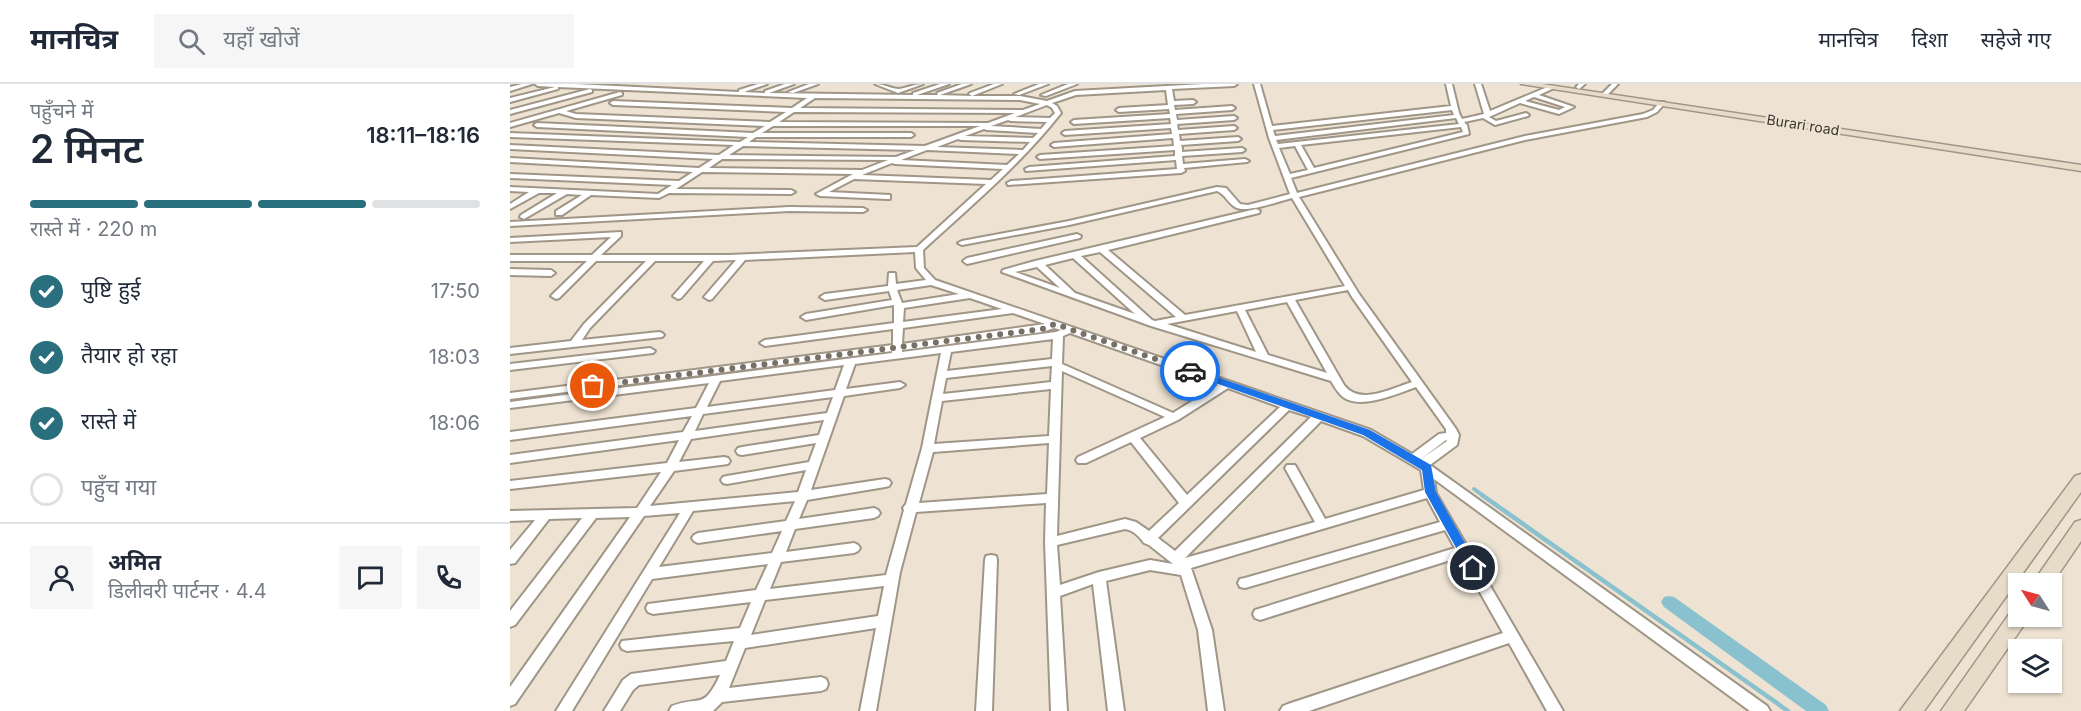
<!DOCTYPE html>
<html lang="hi">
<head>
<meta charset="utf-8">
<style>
  body { margin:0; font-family:Inter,"Noto Sans Devanagari",sans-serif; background:#f6f6f7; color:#1f2937; height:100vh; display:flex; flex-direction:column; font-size:22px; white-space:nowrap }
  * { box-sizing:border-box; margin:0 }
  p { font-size:20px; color:#747a83 }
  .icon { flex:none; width:33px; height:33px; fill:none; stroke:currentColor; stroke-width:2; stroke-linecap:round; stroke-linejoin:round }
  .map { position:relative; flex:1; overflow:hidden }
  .drawer { display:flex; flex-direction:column; background:#fff; width:510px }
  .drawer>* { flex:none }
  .needle { width:39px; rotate:306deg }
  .controls { position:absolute; left:1498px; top:489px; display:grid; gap:12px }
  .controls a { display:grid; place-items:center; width:54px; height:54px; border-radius:0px; background:#fff; box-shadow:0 2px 4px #0004; font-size:30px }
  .pin { position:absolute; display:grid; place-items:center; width:51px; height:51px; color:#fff; margin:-26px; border:3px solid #fff; border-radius:50%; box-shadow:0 2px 6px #0007 }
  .courier { position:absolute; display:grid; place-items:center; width:60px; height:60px; margin:-30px; border:4px solid #1a73e8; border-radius:50%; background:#fff; color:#222; box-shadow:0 2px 8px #0007 }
  .headline em { font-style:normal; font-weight:600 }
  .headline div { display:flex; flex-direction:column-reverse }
  .headline { display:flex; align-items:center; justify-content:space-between; height:102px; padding:0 30px }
  h1 { font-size:39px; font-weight:600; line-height:45px }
  .bar { display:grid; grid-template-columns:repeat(4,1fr); gap:9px 6px; align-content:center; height:72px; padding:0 30px }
  .bar i { height:8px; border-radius:4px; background:#e0e1e3 }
  .bar .current { background:#296f7d }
  .bar p { grid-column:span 4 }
  .line { display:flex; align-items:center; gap:15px; padding:0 30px; border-top:2px solid #e0e1e3 }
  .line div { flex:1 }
  .round { display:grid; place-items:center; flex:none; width:63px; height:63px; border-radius:0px; background:#f6f6f7 }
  ol { padding:0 30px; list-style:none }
  li { display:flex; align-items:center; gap:18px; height:66px }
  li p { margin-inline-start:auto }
  li .icon { padding:6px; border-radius:50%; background:#296f7d; color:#fff; stroke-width:4 }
  li:last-child { color:#747a83 }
  li i { width:33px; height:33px; border:3px solid #e0e1e3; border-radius:50% }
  header { display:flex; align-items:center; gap:36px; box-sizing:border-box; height:84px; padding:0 30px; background:#fff; border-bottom:2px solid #e0e1e3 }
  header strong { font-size:28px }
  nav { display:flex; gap:33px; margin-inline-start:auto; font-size:21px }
  .search { width:420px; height:54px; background:#f6f6f7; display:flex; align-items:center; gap:15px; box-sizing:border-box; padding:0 21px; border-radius:0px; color:#747a83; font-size:22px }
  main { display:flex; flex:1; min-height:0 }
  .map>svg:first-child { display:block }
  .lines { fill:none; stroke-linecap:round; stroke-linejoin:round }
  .stream-far1 { stroke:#89c1ce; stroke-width:4 }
  .stream { stroke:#89c1ce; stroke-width:4.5 }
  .canal { fill:#89c1ce; fill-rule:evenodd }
  .street-casing { stroke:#a09687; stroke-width:4 }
  .secondary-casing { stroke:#a09687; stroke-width:3 }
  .street { fill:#fff; fill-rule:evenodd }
  .secondary { fill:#e7dcc7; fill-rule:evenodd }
  .route { fill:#1a73e8 }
  .done { stroke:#767066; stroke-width:6; stroke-dasharray:0 10.8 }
  .labels { text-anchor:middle; stroke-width:5; stroke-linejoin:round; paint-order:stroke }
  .far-street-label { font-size:14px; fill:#36322b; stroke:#eee3d3 }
</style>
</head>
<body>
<header>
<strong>मानचित्र</strong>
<div class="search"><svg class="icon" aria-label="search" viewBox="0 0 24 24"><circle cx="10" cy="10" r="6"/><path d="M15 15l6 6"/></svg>यहाँ खोजें</div>
<nav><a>मानचित्र</a><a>दिशा</a><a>सहेजे गए</a></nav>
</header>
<main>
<section class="drawer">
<div class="headline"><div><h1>2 मिनट</h1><p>पहुँचने में</p></div><em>18:11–18:16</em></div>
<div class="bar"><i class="current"></i><i class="current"></i><i class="current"></i><i></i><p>रास्ते में · 220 m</p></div>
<ol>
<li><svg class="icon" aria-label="check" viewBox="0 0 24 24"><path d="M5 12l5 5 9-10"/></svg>पुष्टि हुई<p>17:50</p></li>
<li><svg class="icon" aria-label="check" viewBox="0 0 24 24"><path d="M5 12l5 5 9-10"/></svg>तैयार हो रहा<p>18:03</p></li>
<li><svg class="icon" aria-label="check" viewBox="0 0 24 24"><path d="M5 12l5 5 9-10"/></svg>रास्ते में<p>18:06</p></li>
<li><i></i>पहुँच गया</li>
</ol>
<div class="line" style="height:108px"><a class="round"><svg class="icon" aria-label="person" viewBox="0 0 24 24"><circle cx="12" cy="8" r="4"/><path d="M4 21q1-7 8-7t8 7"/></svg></a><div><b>अमित</b><p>डिलीवरी पार्टनर · 4.4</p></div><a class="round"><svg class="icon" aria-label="chat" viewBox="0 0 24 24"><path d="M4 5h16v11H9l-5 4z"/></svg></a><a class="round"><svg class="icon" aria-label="phone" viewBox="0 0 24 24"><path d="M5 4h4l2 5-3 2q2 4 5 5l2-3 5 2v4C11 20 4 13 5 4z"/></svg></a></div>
</section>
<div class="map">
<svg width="1571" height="627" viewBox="0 0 1571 627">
  <rect width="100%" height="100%" fill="#eee3d3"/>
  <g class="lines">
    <!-- stream-far1 -->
    <path class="stream-far1" d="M 964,405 L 975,413"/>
    <!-- stream -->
    <path class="stream" d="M 972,411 L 1278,627"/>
    <!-- canal -->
    <path class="canal" d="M 1159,512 L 1164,513 L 1316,621 L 1319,627 L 1296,627 L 1154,523 L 1151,518 L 1154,513 Z"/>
    <defs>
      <path id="street" d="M 12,0 L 22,0 L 0,7 L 0,3 Z
        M 25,0 L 65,0 L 229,8 L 229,6 L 248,0 L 257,0 L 234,8 L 255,9 L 255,7 L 275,0 L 284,0 L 259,9 L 403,11 L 403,9 L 430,0 L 439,0 L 407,11 L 428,11 L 427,9 L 452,0 L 461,0 L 430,11 L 462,12 L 459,10 L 460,9 L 484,0 L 492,0 L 462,12 L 510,12 L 537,17 L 565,7 L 693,0 L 727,0 L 724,2 L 662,5 L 664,17 L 683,16 L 686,18 L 683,20 L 664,21 L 665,26 L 722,22 L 725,24 L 722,26 L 666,30 L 667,36 L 724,32 L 727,34 L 724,36 L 667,40 L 668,46 L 724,42 L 727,44 L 724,46 L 669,50 L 670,57 L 728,53 L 731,55 L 728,57 L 671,61 L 672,64 L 672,68 L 732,64 L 735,66 L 732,68 L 672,72 L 673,80 L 735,75 L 739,77 L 737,78 L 674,84 L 675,87 L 671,89 L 498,101 L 497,99 L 501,97 L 667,85 L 666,76 L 516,87 L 515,85 L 519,83 L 665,72 L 665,66 L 530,75 L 527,73 L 530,71 L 664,62 L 663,54 L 544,63 L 541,61 L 544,59 L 662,50 L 661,44 L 555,51 L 552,49 L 555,47 L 661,40 L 660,34 L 564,40 L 561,38 L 564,36 L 660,30 L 659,25 L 609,28 L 606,26 L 609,24 L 658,21 L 656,6 L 566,11 L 542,19 L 547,22 L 551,29 C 512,79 461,122 413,166 L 414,184 L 425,196 L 861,346 L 902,370 L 929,350 L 936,349 L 936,345 L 906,303 C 887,310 850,326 833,313 C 828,309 824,302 821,297 L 641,242 L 492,188 L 493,186 L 525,177 L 746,125 L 750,127 L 749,129 L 598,166 L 675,231 L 835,202 L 782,114 C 769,117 736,130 725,123 C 718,119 715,110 707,107 L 559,141 L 452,161 L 448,159 L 452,157 L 559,137 L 707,103 L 716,104 L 730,120 L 738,121 L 780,110 L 759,54 L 744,0 L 750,0 L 762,42 L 941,22 L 936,0 L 942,0 L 949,29 L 952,35 L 974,30 L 965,0 L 971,0 L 980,27 L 1040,2 L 1043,4 L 1042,5 L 1029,11 L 1064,23 L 1049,30 L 1010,19 L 979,33 L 986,37 L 1016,29 L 1019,31 L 1018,32 L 985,41 L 973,34 L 954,38 L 957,41 L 959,50 L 781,94 L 787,109 L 1015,52 L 1133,30 L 1143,26 L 1150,18 L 1154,18 L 1155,19 L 1147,28 L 1137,33 L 1015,56 L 789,113 L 849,210 L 946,345 L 949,351 L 947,361 L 920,381 L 1257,622 L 1260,627 L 1240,627 L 924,395 L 926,409 L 1053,627 L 1037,627 L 999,559 L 799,627 L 770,627 L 773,622 L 778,620 L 993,549 L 950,473 L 750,536 L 745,534 L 743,530 L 745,526 L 945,464 L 935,446 L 735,504 L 730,503 L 728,499 L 730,495 L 735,494 L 930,438 L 917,414 L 681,484 L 702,546 L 714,627 L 698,627 L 688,546 L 671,491 L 640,486 L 596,497 L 614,627 L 598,627 L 583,500 L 550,512 L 557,627 L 541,627 L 535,458 L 536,419 L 406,428 L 390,488 L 366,627 L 350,627 L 366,544 L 235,564 L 219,604 L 311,593 L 316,595 L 318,600 L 316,605 L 311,607 L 212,618 L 203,627 L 159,627 L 162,622 C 191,611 193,627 210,591 L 129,601 L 123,606 L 110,627 L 94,627 L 113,596 L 121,590 L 216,577 L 224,557 L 117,567 L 112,565 L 110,561 L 112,557 L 230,544 L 241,518 L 143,530 L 138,528 L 136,524 L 138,520 L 246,506 L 258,480 L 142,495 L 62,627 L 46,627 L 170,429 L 134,432 L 5,620 L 0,622 L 0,603 L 120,433 L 86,434 L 5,541 L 0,543 L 0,527 L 72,434 L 39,435 L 5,479 L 0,480 L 0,466 L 25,436 L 0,437 L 0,427 L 127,424 L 151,388 L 0,405 L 0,397 L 157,379 L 169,356 L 0,379 L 0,371 L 173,348 L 182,332 L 0,356 L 0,348 L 186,324 L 199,299 L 0,324 L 0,318 L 382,269 L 382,267 L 0,315 L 0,309 L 383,261 L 383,245 L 255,262 L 250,259 L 255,256 L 384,239 L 384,221 L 296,236 L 291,233 L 296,230 L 382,216 L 379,207 L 315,216 L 310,213 L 315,210 L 378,202 L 379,189 L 385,189 L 386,200 L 416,196 L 406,184 L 405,168 L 235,176 L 202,215 L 199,216 L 194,213 L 226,176 L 203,177 L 171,214 L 168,215 L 163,212 L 194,177 L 145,177 L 80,244 L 72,256 L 149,248 L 152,249 L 154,251 L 152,253 L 0,270 L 0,264 L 61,257 L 74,240 L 136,177 L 86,177 L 49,214 L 46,215 L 41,212 L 43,210 L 77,177 L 0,177 L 0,171 L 82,171 L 101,153 L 0,158 L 0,154 L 111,148 L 111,152 L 91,171 L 219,171 L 407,163 L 476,100 L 344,95 L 319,108 L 380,111 L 380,115 L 377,115 L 310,112 L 306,110 L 343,90 L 192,88 L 166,105 L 281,106 L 285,108 L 281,110 L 159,109 L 149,114 L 81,111 L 52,131 L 46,131 L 46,127 L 72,111 L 57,110 L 14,135 L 10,133 L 11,131 L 47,109 L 29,109 L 0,125 L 0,120 L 19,108 L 0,107 L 0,103 L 148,110 L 162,101 L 0,94 L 0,90 L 169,97 L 183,88 L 0,78 L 0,74 L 189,84 L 203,75 L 0,65 L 0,61 L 209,71 L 224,61 L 0,53 L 0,49 L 230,58 L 238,53 L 27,43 L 24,41 L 27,39 L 243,49 L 255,42 L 66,34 L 49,29 L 0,43 L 0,39 L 110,8 L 112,9 L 112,11 L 56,27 L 66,30 L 260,38 L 276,28 L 103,21 L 100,19 L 103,17 L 282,24 L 297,14 L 48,3 L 48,5 L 0,18 L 0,14 L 45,3 L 28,2 ZM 1024,13 L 1055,23 L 1049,26 L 1015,17 ZM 305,14 L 510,16 L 530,20 L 513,26 L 290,24 ZM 537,21 L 542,24 L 545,29 L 540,34 L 505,33 ZM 942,26 L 944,31 L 765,52 L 763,46 ZM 284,28 L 505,29 L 478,39 L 269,38 ZM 946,34 L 949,40 L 768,60 L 766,56 ZM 498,36 L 501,37 L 537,38 L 531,45 L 481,42 ZM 263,42 L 470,42 L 415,62 L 239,58 L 246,53 L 401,53 L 404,51 L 401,49 L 252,49 ZM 951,43 L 953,48 L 804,84 L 791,61 ZM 474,45 L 477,46 L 528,49 L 523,54 L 455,52 ZM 448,55 L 451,56 L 520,58 L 513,66 L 427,63 ZM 233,62 L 405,66 L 386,73 L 219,71 ZM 785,62 L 798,86 L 780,90 L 769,64 ZM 417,66 L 509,70 L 497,81 L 391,76 ZM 212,75 L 378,76 L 352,86 L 199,84 ZM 382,79 L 385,80 L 493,85 L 481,96 L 352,91 ZM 590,168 L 666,233 L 645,237 L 642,236 L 571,172 ZM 563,174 L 625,230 L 565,209 L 535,181 ZM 527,183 L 550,204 L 505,188 ZM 421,201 L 449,210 L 392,219 L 387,206 ZM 838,206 L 842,213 L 902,298 C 882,304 850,322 834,301 L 785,216 ZM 460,214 L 492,225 L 393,238 L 394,224 ZM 777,218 L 817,289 L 758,271 L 735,226 ZM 727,227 L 746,268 L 657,240 ZM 503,229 L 535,240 L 392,260 L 393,244 ZM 544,244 L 551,246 L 546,248 L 392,268 L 392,266 L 532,248 ZM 560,249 L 708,301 L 663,329 L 552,280 L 553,252 ZM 543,255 L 542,275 L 437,287 L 441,268 ZM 431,269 L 412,364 L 396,420 L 393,424 L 394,426 L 376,491 L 260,505 L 271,478 L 344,469 L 348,467 L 350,464 L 348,461 L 344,459 L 276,468 L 285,445 L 364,434 L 368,432 L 370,429 L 368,426 L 364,424 L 289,435 L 297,416 L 375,403 L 379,402 L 381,399 L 379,396 L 375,395 L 301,406 L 334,312 L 390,304 L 395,301 L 390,298 L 336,305 L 345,280 ZM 334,281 L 325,306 L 197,323 L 210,297 ZM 542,282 L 541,298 L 433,310 L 436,294 ZM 552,287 L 655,333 L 568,373 L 566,376 L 568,379 L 576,379 L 621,358 L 669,419 L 639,447 L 626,438 L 615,435 L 547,452 ZM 718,304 L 770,323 L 677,411 L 630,354 L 668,336 ZM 541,305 L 539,352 L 424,360 L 432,317 ZM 323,313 L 317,329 L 185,347 L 193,330 ZM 779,326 L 801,333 L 665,467 L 648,454 ZM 314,336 L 309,351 L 232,363 L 228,364 L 226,367 L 228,370 L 232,371 L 306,359 L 299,378 L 217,392 L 213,393 L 211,396 L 213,399 L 217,400 L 296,386 L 288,408 L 140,422 L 164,387 L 218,380 L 220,377 L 218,374 L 214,373 L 169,378 L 181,355 ZM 811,337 L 853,352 L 911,386 L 914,406 L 815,435 L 785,381 L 777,381 L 775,384 L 805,438 L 675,474 ZM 936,356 L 937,357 L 911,375 ZM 539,359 L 537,410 L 409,419 L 423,368 ZM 285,417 L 276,437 L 188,449 L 184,451 L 182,454 L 184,457 L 188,459 L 272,447 L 262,469 L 149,483 L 183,427 ZM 615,445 C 623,446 630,453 634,459 L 639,461 L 663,480 L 640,476 L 589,488 L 550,501 L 547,461 ZM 374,502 L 368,532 L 241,551 L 255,516 Z
        M 299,0 L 308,0 L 283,9 L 278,8 Z
        M 365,0 C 374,0 382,5 389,5 C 397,4 404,0 413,0 L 388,9 Z
        M 529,0 L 538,0 L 509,11 L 504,10 Z
        M 558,0 L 567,0 L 536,12 L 531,11 Z
        M 1069,0 L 1075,0 L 1069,5 L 1066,3 Z
        M 1102,0 L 1108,0 L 1096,12 L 1092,12 L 1092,10 Z
        M 80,5 L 82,6 L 82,8 L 0,30 L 0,26 Z
        M 279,123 L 353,124 L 357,126 L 353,128 L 279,127 L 0,142 L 0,138 Z
        M 567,150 L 571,152 L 570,154 L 457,180 L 453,177 L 457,174 Z
        M 0,185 L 41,186 L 45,189 L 41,192 L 0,191 Z
        M 140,264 L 145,267 L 143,269 L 0,286 L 0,280 Z
        M 481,471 L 486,472 L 487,476 L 482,627 L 466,627 L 475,476 L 476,472 Z"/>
      <path id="secondary" d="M 1011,0 L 1032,0 L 1571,81 L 1571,87 Z
        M 1571,390 L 1571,408 L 1414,627 L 1390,627 L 1565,392 Z
        M 1571,436 L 1571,457 L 1542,500 L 1522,500 L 1565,438 Z
        M 1509,524 L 1509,532 L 1519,532 L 1516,538 L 1454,627 L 1431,627 L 1502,526 Z"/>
    </defs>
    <!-- street casing -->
    <use href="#street" class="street-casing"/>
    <!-- secondary casing -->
    <use href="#secondary" class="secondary-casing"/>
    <!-- street -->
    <use href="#street" class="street"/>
    <!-- secondary -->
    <use href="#secondary" class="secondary"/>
  </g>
  <!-- route -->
  <path class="route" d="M 677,285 L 684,285 L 860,346 L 921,381 L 926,408 L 967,480 L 967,487 L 959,487 L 915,408 L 912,386 L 853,351 L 677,289 Z"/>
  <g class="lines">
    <!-- done -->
    <path class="done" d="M 83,302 L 532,245 L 545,240 L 680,287"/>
  </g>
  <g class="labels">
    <!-- far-street labels -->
    <g class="far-street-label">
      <text transform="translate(1293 41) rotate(9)" y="5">Burari road</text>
    </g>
  </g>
</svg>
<div class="controls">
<a><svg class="needle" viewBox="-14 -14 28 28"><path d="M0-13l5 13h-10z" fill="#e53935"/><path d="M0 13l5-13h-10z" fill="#747a83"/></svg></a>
<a><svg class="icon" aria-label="layers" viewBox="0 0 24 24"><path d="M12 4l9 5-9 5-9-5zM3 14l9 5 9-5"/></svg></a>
</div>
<div class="pin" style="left:83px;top:302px;background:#ea580c"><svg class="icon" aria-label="bag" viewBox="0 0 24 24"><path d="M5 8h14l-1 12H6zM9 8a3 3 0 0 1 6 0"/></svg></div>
<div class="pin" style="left:963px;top:484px;background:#1f2937"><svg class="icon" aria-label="home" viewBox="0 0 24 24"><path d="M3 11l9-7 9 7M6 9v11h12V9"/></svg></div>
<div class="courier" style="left:680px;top:287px"><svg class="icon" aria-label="car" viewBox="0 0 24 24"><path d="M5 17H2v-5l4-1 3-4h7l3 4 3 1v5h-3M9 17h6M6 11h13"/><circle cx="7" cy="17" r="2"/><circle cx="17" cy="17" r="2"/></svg></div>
</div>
</main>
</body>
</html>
